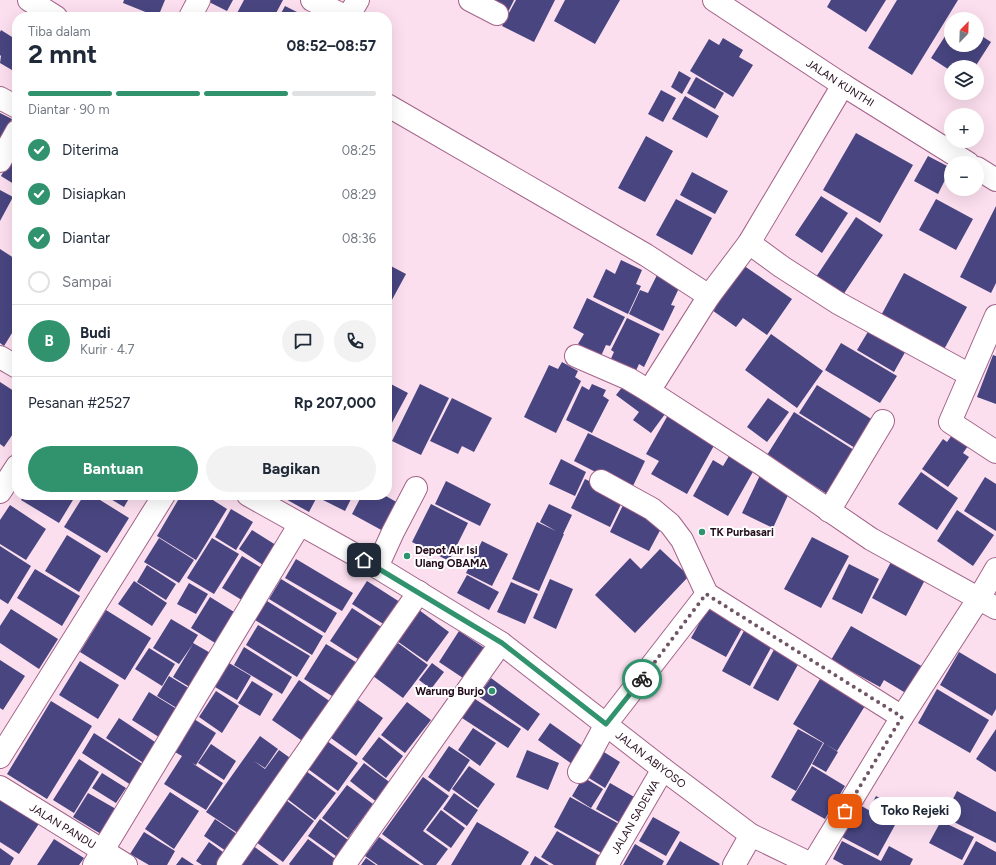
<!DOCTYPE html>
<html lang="id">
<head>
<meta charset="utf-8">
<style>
  body { margin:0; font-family:Figtree,sans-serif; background:#f2f2f3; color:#1f2937; height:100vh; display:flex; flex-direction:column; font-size:15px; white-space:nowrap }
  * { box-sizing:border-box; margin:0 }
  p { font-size:13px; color:#747a83 }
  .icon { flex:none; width:22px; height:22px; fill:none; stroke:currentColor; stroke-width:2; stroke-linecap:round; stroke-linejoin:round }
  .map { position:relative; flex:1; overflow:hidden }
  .details { position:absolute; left:12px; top:12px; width:380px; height:488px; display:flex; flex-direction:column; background:#fff; border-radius:16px; box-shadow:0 4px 16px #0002 }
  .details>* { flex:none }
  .needle { width:26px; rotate:23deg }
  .fabs { position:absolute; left:944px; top:12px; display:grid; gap:8px }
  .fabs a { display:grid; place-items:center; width:40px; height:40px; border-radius:50%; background:#fff; box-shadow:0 4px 16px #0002; font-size:20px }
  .pin { position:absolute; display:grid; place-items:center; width:34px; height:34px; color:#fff; margin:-17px; border-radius:8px; box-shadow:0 2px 6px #0006 }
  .courier { position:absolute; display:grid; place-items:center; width:40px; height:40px; margin:-20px; border:3px solid #31936d; border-radius:50%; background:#fff; color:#222; box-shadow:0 1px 5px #0007 }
  .bubble { position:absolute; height:28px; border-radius:14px; background:#fff; box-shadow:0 4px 16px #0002; font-size:13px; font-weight:700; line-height:28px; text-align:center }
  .overview em { font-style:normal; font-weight:700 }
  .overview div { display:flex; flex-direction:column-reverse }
  .overview { display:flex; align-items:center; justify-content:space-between; height:68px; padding:0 16px }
  h1 { font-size:26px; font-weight:700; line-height:30px }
  .bar { display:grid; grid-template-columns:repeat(4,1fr); gap:6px 4px; align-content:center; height:48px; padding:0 16px }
  .bar i { height:5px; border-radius:3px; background:#e0e1e3 }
  .bar .on { background:#31936d }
  .bar p { grid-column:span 4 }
  .line { display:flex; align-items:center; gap:10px; padding:0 16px; border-top:1px solid #e0e1e3 }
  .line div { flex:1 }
  .round { display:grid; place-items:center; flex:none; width:42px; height:42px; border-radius:21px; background:#f2f2f3 }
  ol { padding:0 16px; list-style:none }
  li { display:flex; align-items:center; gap:12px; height:44px }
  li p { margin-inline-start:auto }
  li .icon { padding:4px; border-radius:50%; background:#31936d; color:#fff; stroke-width:4 }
  li:last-child { color:#747a83 }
  li i { width:22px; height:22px; border:2px solid #e0e1e3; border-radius:50% }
  .button { display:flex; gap:8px; margin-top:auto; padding:8px 16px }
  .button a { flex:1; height:46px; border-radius:24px; background:#31936d; color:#fff; font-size:16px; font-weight:700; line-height:46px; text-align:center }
  .button a+a { background:#f2f2f3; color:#1f2937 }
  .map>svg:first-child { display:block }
  .building { fill:#484580 }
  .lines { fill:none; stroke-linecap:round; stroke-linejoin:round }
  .minor-casing { stroke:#a36389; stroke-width:24 }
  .minor { stroke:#fff; stroke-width:22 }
  .done { stroke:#705565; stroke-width:4; stroke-dasharray:0 7.2 }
  .route { stroke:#31936d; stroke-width:5 }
  .poi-dot { fill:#31936d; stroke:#fff; stroke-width:1.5 }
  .labels { text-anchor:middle; stroke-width:4; stroke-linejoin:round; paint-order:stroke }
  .street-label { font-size:11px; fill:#240b1b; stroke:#fff }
  .poi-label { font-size:11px; font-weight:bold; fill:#240b1b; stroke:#fff; text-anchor:start }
</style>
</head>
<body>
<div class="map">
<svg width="996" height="865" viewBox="0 0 996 865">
  <rect width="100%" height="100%" fill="#fcdfef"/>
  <!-- building -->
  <path class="building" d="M 124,0 L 165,0 L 158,17 L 123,3 Z
    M 205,0 L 233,0 L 227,11 Z
    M 244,0 L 283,0 L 274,17 L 235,17 Z
    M 480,0 L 514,0 L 507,14 Z
    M 516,0 L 555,0 L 534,42 L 502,26 Z
    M 565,0 L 620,0 L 595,44 L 554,21 Z
    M 831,0 L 886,0 L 866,32 L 827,7 Z
    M 897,0 L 958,0 L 912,75 L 868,48 Z
    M 285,6 L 307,17 L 279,17 Z
    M 951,27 L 951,45 L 977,45 L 977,33 L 991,42 L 975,67 L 951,67 L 951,71 L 931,58 Z
    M 17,28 L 17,73 L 0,63 L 1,56 L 0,55 L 0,32 L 1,30 L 12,37 Z
    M 723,38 L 743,50 L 739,57 L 753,65 L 733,97 L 690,71 L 709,39 L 719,45 Z
    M 679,71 L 691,78 L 682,94 L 671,87 Z
    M 696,77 L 724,93 L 715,109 L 687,93 Z
    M 661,90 L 676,98 L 663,122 L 648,114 Z
    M 685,96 L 719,116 L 707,138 L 672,119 Z
    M 0,113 L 12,119 L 0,143 Z
    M 856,133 L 913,165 L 880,223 L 823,190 Z
    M 646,136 L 673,151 L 645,202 L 618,188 Z
    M 17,149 L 17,186 L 1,176 Z
    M 928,156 L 951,168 L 938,194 L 914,181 Z
    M 692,172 L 728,191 L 715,214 L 680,195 Z
    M 0,190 L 13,197 L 0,221 Z
    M 821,196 L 848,213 L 822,253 L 795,235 Z
    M 676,199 L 712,218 L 692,255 L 656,235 Z
    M 936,199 L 973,219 L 956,250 L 919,230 Z
    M 996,206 L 996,283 L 991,293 L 960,277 Z
    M 856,217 L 883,235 L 843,295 L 816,277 Z
    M 0,249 L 17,260 L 17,325 L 4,346 L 0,343 Z
    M 621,260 L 642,270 L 636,284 L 641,286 L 628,314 L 593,297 L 606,269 L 615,274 Z
    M 740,263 L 792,299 L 767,335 L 743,318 L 736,327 L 709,308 Z
    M 387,264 L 406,274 L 387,309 Z
    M 904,273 L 967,307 L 941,355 L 878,321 Z
    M 657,275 L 680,286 L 671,305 L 675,306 L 663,331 L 629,314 L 640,290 L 648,293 Z
    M 587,298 L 625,317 L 610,346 L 606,345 L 601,356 L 578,344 L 584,334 L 573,328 Z
    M 627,318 L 660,334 L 644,367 L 639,364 L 634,375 L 609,363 L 614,352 L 611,350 Z
    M 872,325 L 908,347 L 894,372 L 857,350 Z
    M 771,334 L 823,371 L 797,408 L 745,370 Z
    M 841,343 L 897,376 L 880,403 L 825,370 Z
    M 993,355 L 996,356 L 996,404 L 977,397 Z
    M 562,362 L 578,371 L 575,377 L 581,381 L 556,433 L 524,417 L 549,365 L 558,369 Z
    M 627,381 L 668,410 L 651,433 L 633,420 L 639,412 L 616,395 Z
    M 0,382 L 17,393 L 17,428 L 4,447 L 0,444 Z
    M 387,382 L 408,393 L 387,432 Z
    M 420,384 L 449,398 L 421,455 L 392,441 Z
    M 592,384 L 606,390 L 603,396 L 609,400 L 592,433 L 566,420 L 582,386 L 589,390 Z
    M 817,385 L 873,420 L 855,448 L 799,413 Z
    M 452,398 L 492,418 L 474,452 L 462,446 L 458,454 L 430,441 Z
    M 768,398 L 789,412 L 767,442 L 747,427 Z
    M 794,412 L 854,450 L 827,494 L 767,455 Z
    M 668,415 L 716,442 L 687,494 L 651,474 L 659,461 L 646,454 Z
    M 588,433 L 645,461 L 631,490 L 574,461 Z
    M 952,435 L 968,446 L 963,453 L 969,457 L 948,487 L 922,469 L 943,439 L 947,442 Z
    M 729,456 L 754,470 L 728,516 L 693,496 L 713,460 L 723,466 Z
    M 561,459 L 586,472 L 575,496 L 549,484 Z
    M 762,471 L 779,479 L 775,487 L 789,493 L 773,528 L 742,513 Z
    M 921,472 L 958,498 L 937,530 L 898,504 Z
    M 985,477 L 996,484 L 996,531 L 964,511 Z
    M 585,479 L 624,498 L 610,527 L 571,508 Z
    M 446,481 L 491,504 L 480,526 L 435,504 Z
    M 25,495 L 76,495 L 59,523 L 21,500 Z
    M 84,495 L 92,495 L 129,518 L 107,553 L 64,527 Z
    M 104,495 L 131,495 L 124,507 Z
    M 181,495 L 205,495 L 227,509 L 196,560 L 157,536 Z
    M 284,495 L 318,495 L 309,512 L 282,497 Z
    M 325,495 L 353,495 L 345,511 L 323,500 Z
    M 362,495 L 384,495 L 400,504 L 385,532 L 352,514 Z
    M 625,501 L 665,521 L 649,551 L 610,532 Z
    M 431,504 L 468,523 L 449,561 L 412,542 Z
    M 549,504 L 572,515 L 563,534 L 564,534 L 539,591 L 512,579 L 537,522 L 556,531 L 540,522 Z
    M 10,505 L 46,529 L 26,560 L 0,544 L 0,520 Z
    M 231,509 L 253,522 L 236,550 L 215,537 Z
    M 957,510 L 994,535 L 973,566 L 937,541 Z
    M 252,530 L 279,547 L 266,567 L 239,549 Z
    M 67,535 L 101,556 L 79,592 L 45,571 Z
    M 812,537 L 849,556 L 821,608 L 784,589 Z
    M 159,538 L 194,560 L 179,583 L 144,562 Z
    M 212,538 L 239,554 L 214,594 L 187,578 Z
    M 482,541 L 508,554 L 492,586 L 466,573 Z
    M 0,546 L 31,566 L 8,604 L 0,599 Z
    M 660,549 L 689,576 L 635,633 L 595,595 L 630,558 L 641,569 Z
    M 242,556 L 265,570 L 245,602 L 222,588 Z
    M 296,559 L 353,593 L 342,611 L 285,578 Z
    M 892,560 L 926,578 L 906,616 L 872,598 Z
    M 849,564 L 879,579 L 862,614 L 832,599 Z
    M 147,565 L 176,584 L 166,600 L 137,582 Z
    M 35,569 L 80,596 L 62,626 L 17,598 Z
    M 467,575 L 499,592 L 489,610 L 457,593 Z
    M 281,579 L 337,613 L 325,633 L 269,599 Z
    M 550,579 L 573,589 L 556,629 L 533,618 Z
    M 134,581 L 167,603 L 152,626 L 118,604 Z
    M 367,581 L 403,604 L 388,627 L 352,604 Z
    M 511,582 L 538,594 L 525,624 L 497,612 Z
    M 189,583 L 208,594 L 196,614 L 177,604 Z
    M 210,597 L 239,615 L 220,646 L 191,628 Z
    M 267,601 L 323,636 L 312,655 L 255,620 Z
    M 711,602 L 746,621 L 726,657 L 691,638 Z
    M 352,608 L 383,628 L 361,661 L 330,641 Z
    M 11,609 L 58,639 L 39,669 L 0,643 L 0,626 Z
    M 106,610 L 151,638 L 125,680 L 80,652 Z
    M 419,610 L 449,632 L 427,662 L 397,641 Z
    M 171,619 L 198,635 L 193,643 L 214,655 L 193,689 L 173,677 L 193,644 L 179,664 L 153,648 Z
    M 258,625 L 310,656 L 297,677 L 246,645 Z
    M 851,626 L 925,668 L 909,695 L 884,680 L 880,687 L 831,660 Z
    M 745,629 L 773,644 L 750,686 L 722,671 Z
    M 459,631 L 486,649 L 466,680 L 439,662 Z
    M 398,643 L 428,665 L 403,698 L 373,676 Z
    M 326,644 L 359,664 L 337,699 L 304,679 Z
    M 776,646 L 801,659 L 778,701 L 753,688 Z
    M 244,647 L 292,677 L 282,694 L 234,665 Z
    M 149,648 L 175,664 L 162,686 L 135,669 Z
    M 959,652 L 996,674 L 996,709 L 992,716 L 940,685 Z
    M 0,660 L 25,676 L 3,710 L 0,708 Z
    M 80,661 L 119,685 L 98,719 L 59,695 Z
    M 229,663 L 251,676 L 237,700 L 215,687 Z
    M 432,663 L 444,672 L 431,689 L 419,680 Z
    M 823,674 L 868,701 L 837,751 L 793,724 Z
    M 169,676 L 192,690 L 180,710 L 157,696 Z
    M 491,678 L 540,714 L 528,731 L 478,696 Z
    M 299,680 L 331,702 L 304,742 L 272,720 Z
    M 252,681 L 273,694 L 260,716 L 238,703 Z
    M 937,689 L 989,720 L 970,753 L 918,723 Z
    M 216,691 L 239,706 L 222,733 L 199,717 Z
    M 149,692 L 180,711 L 162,739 L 132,720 Z
    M 475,699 L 521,729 L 508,748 L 462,718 Z
    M 358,700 L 383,718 L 356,756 L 331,738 Z
    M 51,701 L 92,726 L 47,799 L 7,774 Z
    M 407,702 L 431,720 L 405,753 L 381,735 Z
    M 119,718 L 158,744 L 145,764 L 106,738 Z
    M 194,719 L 216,733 L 196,765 L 192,763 L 223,783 L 206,810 L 164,784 L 182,756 L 173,751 Z
    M 550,723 L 584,747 L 572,764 L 538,740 Z
    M 473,728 L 496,743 L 480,766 L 458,750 Z
    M 798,729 L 823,743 L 796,791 L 771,777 Z
    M 996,729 L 996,772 L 976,759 Z
    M 94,733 L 144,765 L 131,785 L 82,753 Z
    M 260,736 L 278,749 L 265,768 L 254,761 L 265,769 L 279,750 L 293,760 L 239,834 L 206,812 Z
    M 379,737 L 403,756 L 386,778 L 362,759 Z
    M 327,741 L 358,763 L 338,791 L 308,769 Z
    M 824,743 L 838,752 L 826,772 L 812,764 Z
    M 211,744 L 236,761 L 224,780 L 198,763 Z
    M 449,746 L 470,760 L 449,792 L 428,777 Z
    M 599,749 L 620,762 L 605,788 L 584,775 Z
    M 527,750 L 559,763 L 548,790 L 516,777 Z
    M 79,759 L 99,772 L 74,813 L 53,800 Z
    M 364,763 L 392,784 L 378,803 L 350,781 Z
    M 469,766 L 495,784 L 478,808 L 452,789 Z
    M 812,766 L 845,786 L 825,819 L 791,800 Z
    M 306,771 L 336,793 L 315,820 L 286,798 Z
    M 102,773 L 126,788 L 116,803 L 92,788 Z
    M 423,777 L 449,796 L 423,831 L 448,849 L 436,865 L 424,865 L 382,834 Z
    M 583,777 L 603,789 L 591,808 L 572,796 Z
    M 610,783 L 636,798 L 622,824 L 596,809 Z
    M 347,785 L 373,804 L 348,838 L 322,818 Z
    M 0,791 L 42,819 L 19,854 L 0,842 Z
    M 957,791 L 996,812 L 996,843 L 944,817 Z
    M 170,792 L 199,811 L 174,849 L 145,829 Z
    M 88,793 L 116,809 L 101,834 L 73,817 Z
    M 454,793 L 478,810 L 467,826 L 443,809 Z
    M 876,796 L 902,810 L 895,823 L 869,809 Z
    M 570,797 L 621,825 L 605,855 L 554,827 Z
    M 286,800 L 314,821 L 283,862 L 256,842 Z
    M 858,804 L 895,825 L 878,856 L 840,836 Z
    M 441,810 L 465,828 L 451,848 L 426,830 Z
    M 653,817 L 680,832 L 666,856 L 639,841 Z
    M 215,819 L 240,836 L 229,853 L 204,836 Z
    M 320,819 L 352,843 L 340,859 L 308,836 Z
    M 941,821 L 974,837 L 962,860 L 929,843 Z
    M 477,822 L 529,852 L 521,865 L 451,865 Z
    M 557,831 L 604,858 L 600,865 L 554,865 L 541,857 Z
    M 144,832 L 175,851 L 167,865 L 149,865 L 130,854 Z
    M 379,837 L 409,858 L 420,865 L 378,865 L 365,856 Z
    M 54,839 L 84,858 L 79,865 L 37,865 Z
    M 308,839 L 338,861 L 335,865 L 290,865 L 289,864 Z
    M 680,841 L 720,864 L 719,865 L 666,865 Z
    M 842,841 L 881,861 L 889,846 L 913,859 L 910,865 L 844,865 L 833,859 Z
    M 976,841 L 996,852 L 996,865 L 963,865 Z
    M 209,842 L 227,855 L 220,865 L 202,865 L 196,861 Z
    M 635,844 L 664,861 L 662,865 L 623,865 Z
    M 252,845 L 279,865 L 238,865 Z
    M 0,848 L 14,858 L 10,865 L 0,865 Z
    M 535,856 L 549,865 L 530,865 Z
    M 182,857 L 194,865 L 176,865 Z
    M 366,858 L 376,865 L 361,865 Z"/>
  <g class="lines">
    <defs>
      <g id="minor">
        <path d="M 29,0 L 56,17"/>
        <path d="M 312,0 L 347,17"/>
        <path d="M 470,0 L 497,14"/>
        <path id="s1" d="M 714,0 L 843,85 L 968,163"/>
        <path d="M 190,17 L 199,0"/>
        <path d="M 348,17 L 358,0"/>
        <path d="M 0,98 L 17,107"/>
        <path d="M 387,105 L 646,255 L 709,296"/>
        <path d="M 0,161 L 17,131"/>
        <path d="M 977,168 L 996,180"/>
        <path d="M 749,243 L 782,267 L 838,303 L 970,375"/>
        <path d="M 996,316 L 950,422 L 996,452"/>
        <path d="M 576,356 L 629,379 L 649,391 L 760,463 L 871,539 L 996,608"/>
        <path d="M 0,357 L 17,367"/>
        <path d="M 649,391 L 709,296 L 749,243 L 843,85"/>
        <path d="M 601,481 L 652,509 L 670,524 L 682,540 L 707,594 L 902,717"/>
        <path d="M 0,492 L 17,466"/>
        <path id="s2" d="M 248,495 L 377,567 L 501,643 L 663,769 L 751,835 L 813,865"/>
        <path d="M 829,511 L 883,421"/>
        <path d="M 377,567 L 393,532 L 416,488"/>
        <path d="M 0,757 L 164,495"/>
        <path d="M 579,772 L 591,752 L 606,724 L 707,594"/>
        <path id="s3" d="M 0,787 L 126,865"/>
        <path d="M 94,865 L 300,524"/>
        <path d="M 228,865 L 419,592"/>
        <path d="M 344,865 L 501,643"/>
        <path id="s4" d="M 607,865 L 663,769"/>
        <path d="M 734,865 L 751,835"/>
        <path d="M 812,865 L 902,717 L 979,598 L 996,569"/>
      </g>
    </defs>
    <!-- minor casing -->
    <use href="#minor" class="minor-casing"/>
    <!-- minor -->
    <use href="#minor" class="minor"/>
  </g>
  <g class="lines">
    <!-- done -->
    <path class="done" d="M 642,679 L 706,594 L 902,717 L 845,811"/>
    <!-- route -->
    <path class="route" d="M 364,560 L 502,643 L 606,724 L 642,679"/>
  </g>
  <!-- markers -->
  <g class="poi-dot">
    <circle cx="702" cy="532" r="4"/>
    <circle cx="407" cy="556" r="4"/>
    <circle cx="492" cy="691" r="4"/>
  </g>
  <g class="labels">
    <!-- street labels -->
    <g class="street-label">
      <text dy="4" stroke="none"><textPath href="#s1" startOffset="151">JALAN KUNTHI</textPath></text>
      <text dy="4" stroke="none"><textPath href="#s2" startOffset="483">JALAN ABIYOSO</textPath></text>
      <text dy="4" stroke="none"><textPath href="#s4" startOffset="56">JALAN SADEWA</textPath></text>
      <text dy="4" stroke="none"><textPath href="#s3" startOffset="74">JALAN PANDU</textPath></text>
    </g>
    <!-- poi labels -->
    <g class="poi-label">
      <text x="710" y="536">TK Purbasari</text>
      <text x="415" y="554">Depot Air Isi<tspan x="415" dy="13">Ulang OBAMA</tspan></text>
      <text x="484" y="695" text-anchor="end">Warung Burjo</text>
    </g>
  </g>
</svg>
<div class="fabs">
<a><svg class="needle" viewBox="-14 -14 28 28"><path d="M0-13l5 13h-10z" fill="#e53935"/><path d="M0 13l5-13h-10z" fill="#747a83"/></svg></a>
<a><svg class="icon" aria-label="layers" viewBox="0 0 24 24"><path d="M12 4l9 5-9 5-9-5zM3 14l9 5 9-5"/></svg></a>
<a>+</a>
<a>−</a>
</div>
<div class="pin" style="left:845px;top:811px;background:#ea580c"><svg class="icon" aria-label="bag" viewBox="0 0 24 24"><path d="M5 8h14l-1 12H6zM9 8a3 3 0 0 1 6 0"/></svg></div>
<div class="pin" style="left:364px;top:560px;background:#1f2937"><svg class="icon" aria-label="home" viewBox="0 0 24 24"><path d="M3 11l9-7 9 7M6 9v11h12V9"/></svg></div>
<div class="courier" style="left:642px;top:679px"><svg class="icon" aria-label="bike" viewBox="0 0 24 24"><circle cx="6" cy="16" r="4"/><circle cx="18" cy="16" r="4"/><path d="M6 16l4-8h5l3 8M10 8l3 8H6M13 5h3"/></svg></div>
<div class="bubble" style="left:869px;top:797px;width:92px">Toko Rejeki</div>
<section class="details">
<div class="overview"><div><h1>2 mnt</h1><p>Tiba dalam</p></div><em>08:52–08:57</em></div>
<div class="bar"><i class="on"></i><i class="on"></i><i class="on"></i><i></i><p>Diantar · 90 m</p></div>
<ol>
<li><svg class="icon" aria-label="check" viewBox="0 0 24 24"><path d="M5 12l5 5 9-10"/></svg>Diterima<p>08:25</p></li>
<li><svg class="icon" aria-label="check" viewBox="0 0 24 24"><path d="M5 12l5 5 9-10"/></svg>Disiapkan<p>08:29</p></li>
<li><svg class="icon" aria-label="check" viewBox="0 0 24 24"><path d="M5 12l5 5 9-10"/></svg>Diantar<p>08:36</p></li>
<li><i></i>Sampai</li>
</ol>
<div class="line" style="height:72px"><b class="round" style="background:#31936d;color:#fff">B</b><div><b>Budi</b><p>Kurir · 4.7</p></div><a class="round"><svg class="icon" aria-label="chat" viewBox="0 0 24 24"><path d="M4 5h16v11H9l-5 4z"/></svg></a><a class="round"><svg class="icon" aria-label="phone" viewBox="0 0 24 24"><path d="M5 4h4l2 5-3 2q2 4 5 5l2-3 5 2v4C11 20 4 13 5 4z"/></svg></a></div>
<div class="line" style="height:52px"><div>Pesanan #2527</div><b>Rp 207,000</b></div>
<div class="button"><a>Bantuan</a><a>Bagikan</a></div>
</section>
</div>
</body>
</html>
